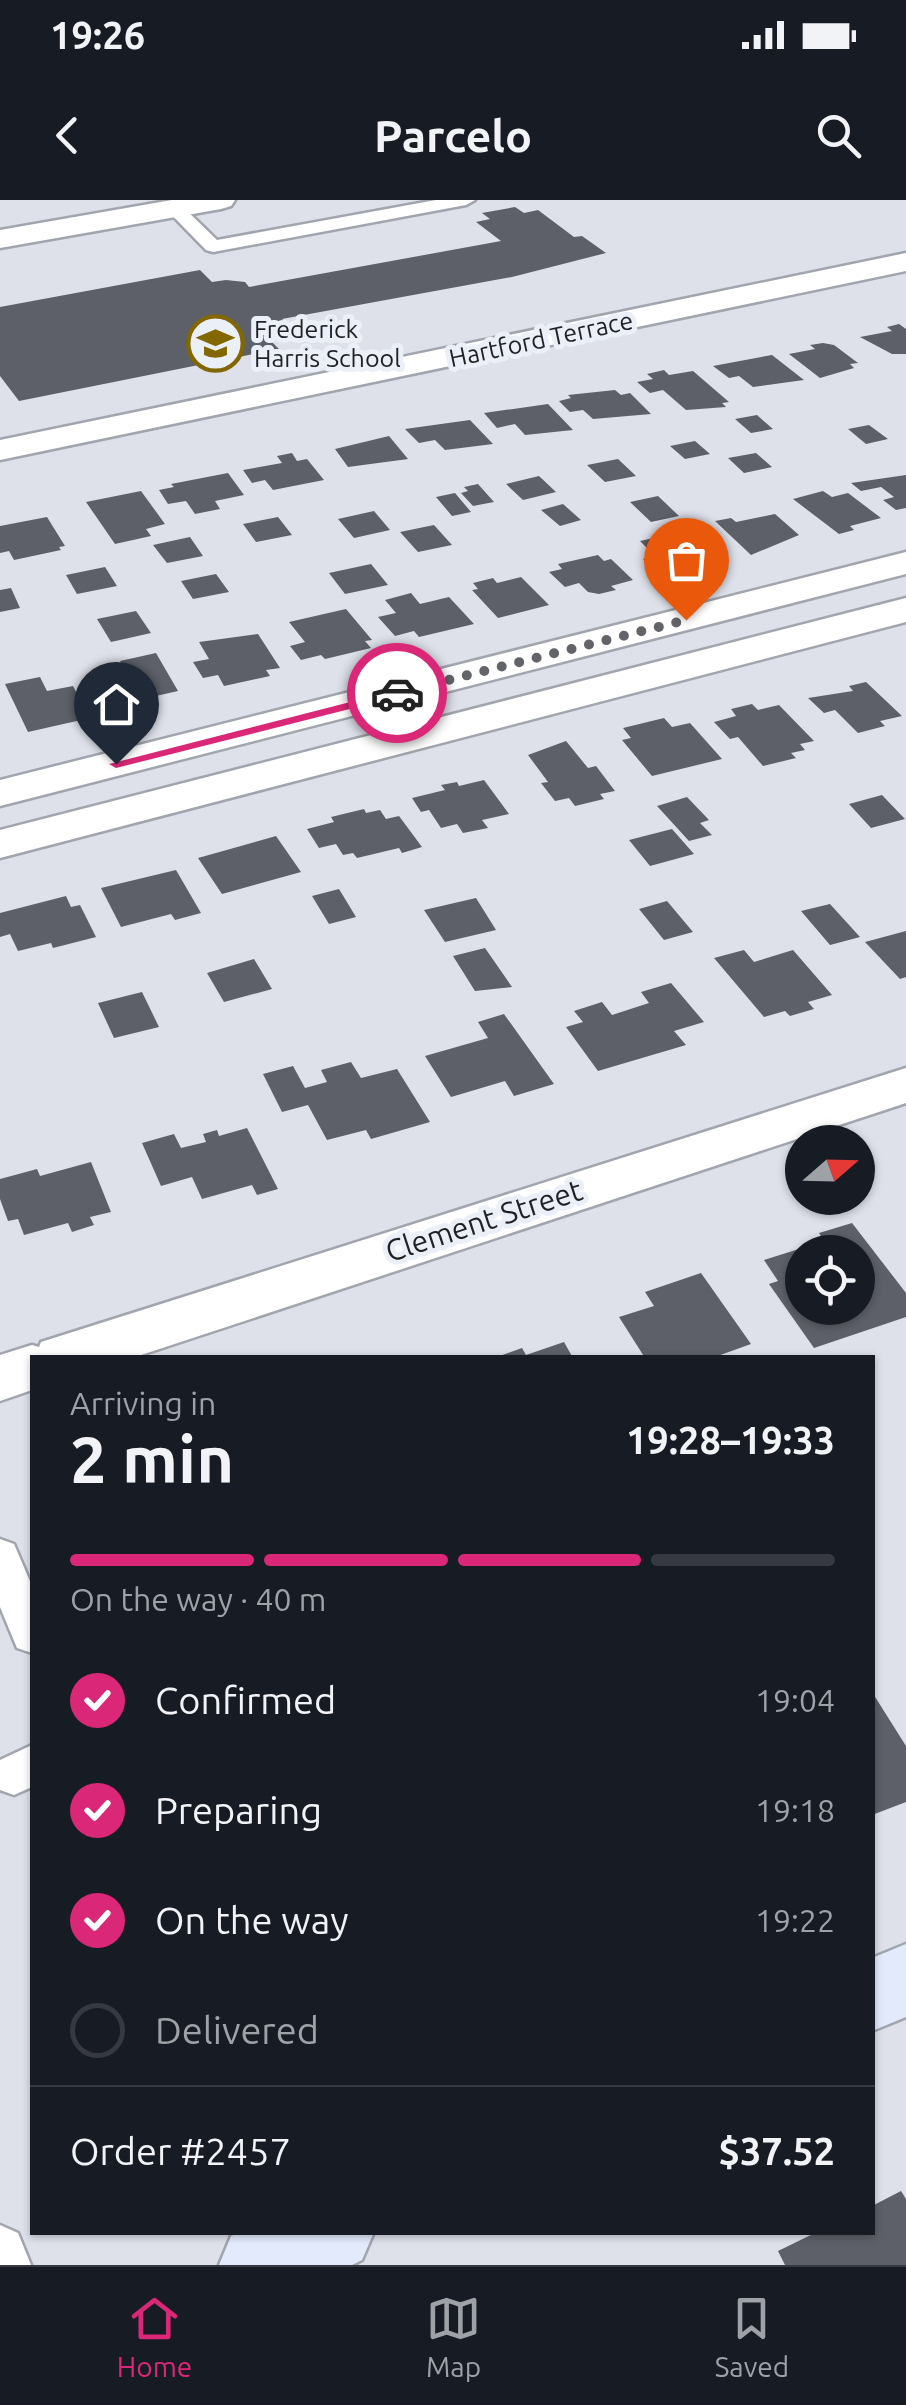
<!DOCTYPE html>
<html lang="en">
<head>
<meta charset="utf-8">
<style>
  body { margin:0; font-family:Ubuntu,sans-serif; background:#20242c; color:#f1f3f6; height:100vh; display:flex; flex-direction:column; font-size:38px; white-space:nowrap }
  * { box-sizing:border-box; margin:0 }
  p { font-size:32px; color:#9ea1a6 }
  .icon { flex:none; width:55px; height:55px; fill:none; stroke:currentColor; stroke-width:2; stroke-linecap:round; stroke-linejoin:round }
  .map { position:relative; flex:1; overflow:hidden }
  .sheet { position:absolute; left:30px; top:1155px; width:845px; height:880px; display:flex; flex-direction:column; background:#171b24; border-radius:0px; box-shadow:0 2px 8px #0004 }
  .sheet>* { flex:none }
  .needle { width:65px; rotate:70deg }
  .tools { position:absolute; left:785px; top:925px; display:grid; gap:20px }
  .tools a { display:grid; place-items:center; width:90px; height:90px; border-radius:50%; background:#171b24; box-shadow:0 2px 8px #0004; font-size:50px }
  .pin { position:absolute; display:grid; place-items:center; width:85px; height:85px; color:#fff; margin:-102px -42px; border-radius:50% 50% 50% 0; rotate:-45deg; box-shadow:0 0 10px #0007 }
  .pin .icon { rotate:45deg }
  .courier { position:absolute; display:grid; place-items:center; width:100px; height:100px; margin:-50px; border:8px solid #db2777; border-radius:50%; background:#fff; color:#222; box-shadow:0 2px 12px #0007 }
  .overview em { font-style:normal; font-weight:600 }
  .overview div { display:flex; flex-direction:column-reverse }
  .overview { display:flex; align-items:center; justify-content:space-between; height:170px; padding:0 40px }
  h1 { font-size:65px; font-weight:600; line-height:75px }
  .bar { display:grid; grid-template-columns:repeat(4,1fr); gap:15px 10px; align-content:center; height:120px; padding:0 40px }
  .bar i { height:12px; border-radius:8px; background:#363941 }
  .bar .current { background:#db2777 }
  .bar p { grid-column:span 4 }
  .line { display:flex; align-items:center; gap:25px; padding:0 40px; border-top:2px solid #363941 }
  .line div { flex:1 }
  ol { padding:0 40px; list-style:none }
  li { display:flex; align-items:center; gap:30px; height:110px }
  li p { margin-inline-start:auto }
  li .icon { padding:10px; border-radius:50%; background:#db2777; color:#fff; stroke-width:4 }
  li:last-child { color:#9ea1a6 }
  li i { width:55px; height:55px; border:5px solid #363941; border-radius:50% }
  .status { display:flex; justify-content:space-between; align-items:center; height:70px; padding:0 50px; background:#171b24; direction:ltr }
  .status svg { height:28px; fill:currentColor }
  header { display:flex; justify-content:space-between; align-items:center; height:130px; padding:0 40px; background:#171b24; font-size:45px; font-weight:600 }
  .menu { display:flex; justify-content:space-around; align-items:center; height:140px; border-top:2px solid #363941; background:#171b24; font-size:28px; color:#9ea1a6 }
  .menu a { display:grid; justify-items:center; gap:5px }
  .menu .current { color:#db2777 }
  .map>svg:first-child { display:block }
  .building { fill:#5d6068; fill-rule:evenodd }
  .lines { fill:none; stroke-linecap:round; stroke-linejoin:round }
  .lane-casing { stroke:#a1a5ad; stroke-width:5 }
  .street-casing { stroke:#a1a5ad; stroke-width:5 }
  .secondary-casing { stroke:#a1a5ad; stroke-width:5 }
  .lane { fill:#fff; fill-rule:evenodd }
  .street { fill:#fff; fill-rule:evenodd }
  .secondary { fill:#e3eafc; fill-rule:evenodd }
  .route { fill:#db2777 }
  .done { stroke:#626469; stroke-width:10; stroke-dasharray:0 18 }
  .labels { text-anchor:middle; stroke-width:10; stroke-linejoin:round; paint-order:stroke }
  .far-poi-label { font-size:25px; fill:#1f2124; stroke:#ebeff8; text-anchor:start }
  .far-street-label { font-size:25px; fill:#1f2124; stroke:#ebeff8 }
  .street-label { font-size:30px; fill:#1f2124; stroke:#ebeff8 }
</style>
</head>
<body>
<div class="status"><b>19:26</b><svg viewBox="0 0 49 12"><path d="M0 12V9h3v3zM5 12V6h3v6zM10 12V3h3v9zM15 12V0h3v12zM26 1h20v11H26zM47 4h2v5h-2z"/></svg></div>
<header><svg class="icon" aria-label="back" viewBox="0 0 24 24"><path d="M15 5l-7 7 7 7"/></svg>Parcelo<svg class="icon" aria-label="search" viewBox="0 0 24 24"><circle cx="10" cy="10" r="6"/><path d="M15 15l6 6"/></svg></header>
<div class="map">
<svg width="906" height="2065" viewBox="0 0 906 2065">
  <rect width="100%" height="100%" fill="#dee1ea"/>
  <!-- building -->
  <path class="building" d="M 515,7 L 524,13 L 538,10 L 574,37 L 582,36 L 606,53 L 512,77 L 282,119 L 289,125 L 283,133 L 266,136 L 279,149 L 19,201 L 0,176 L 0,107 L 200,70 L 212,82 L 226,80 L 245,82 L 249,87 L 501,41 L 476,22 L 490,19 L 482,13 Z
    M 899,124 L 906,129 L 906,154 L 892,154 L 860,137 L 892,131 L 887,127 Z
    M 823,143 L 834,145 L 858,163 L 850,164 L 854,168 L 820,178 L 789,154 L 815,149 L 810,145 Z
    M 772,155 L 804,180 L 753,187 L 739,176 L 729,178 L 713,166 Z
    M 664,170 L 669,175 L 693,171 L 729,202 L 722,203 L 726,207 L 686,210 L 663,190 L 650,193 L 637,182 L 653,179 L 647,174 Z
    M 615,190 L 621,195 L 630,193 L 651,214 L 593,219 L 583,210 L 570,212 L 559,201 L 571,198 L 568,195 Z
    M 548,204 L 573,230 L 525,235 L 515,224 L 497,228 L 484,213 Z
    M 757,215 L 773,229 L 751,233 L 735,219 Z
    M 470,220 L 493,244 L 445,250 L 435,240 L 419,243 L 405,229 Z
    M 869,225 L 888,239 L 866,244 L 848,229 Z
    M 389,236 L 408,259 L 348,267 L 335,249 Z
    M 695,241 L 710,254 L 685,259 L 670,246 Z
    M 292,253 L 297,261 L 307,259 L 324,280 L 273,290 L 265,280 L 252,283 L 243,270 L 282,263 L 277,256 Z
    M 756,253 L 772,267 L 744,273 L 728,258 Z
    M 618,259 L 636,276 L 605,282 L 587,265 Z
    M 228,273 L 244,295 L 215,301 L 220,309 L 195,314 L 186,301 L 168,304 L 159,290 L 174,287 L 171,284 Z
    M 906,275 L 906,308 L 896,310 L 883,300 L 894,297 L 881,287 L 861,291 L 851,283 Z
    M 539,276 L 556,292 L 523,300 L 506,284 Z
    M 478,284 L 494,302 L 473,306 L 461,293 L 468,291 L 464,287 Z
    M 141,291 L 165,324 L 146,329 L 151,336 L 115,344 L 86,302 Z
    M 823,291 L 832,297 L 848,293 L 881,318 L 850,326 L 854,330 L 839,334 L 793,299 Z
    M 455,293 L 471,312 L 452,316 L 436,297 Z
    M 658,296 L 679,316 L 651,322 L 630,302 Z
    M 563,304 L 581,320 L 560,326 L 541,310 Z
    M 374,311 L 390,330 L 354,338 L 338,319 Z
    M 775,314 L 799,335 L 751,355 L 715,321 L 731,318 L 736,322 Z
    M 47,317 L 65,346 L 59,347 L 61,350 L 14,360 L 9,351 L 0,353 L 0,326 Z
    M 278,317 L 292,335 L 256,342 L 243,324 Z
    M 434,325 L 452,345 L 418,352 L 400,332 Z
    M 694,329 L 729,361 L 675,374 L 671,369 L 657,373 L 643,359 L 655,356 L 640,341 Z
    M 190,337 L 203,356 L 167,363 L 153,345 Z
    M 598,355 L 604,361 L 611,359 L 633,380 L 611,386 L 616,390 L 599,394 L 588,392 L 579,383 L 565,387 L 549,372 L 562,369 L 558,364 Z
    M 371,364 L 388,385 L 345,394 L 329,373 Z
    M 105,367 L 117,386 L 77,394 L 66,375 Z
    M 216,374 L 229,392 L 193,399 L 181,381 Z
    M 521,377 L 549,405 L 498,418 L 472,390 L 478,389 L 473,383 L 493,378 L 497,383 Z
    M 11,388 L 20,408 L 0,412 L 0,390 Z
    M 411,393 L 420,404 L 449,397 L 474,424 L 419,437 L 414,431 L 395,436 L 378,417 L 396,413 L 385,400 Z
    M 346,409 L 372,440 L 365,441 L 371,448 L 325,459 L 321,455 L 301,460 L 290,446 L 305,442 L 289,422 Z
    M 136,411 L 151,433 L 111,442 L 97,419 Z
    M 258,434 L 280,468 L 266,470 L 270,476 L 224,486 L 218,475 L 203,478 L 193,462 L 209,459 L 199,442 Z
    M 156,453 L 178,491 L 103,508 L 93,490 L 112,486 L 105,474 L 125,470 L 120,461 Z
    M 40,477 L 47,491 L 73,486 L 90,518 L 28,532 L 5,484 Z
    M 866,482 L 902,516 L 880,521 L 885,526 L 858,533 L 835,510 L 824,513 L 808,498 L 853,491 L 849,486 Z
    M 752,504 L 758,510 L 779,505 L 814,541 L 800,544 L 805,550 L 791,553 L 796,558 L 763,566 L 738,537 L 730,539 L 714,522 L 736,516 L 731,509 Z
    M 664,518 L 672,527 L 690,523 L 722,559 L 652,576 L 622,540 L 631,538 L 623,528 Z
    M 566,541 L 588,568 L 596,566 L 615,591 L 600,594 L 604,599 L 575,606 L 569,598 L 555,601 L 541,583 L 548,582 L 528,555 Z
    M 484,580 L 509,614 L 482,620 L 488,628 L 463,633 L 457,624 L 441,628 L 429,610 L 421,612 L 412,598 L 445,590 L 441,585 L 457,582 L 459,586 Z
    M 882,595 L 905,619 L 871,628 L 849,604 Z
    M 687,597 L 709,620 L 700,623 L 712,635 L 689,641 L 657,606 Z
    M 364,609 L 366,613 L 380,610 L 386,619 L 399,616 L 422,647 L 402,653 L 399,648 L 357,658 L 353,653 L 343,655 L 336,644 L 319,648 L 307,629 L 334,622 L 331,617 Z
    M 672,629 L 694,654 L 650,666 L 629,640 Z
    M 276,636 L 301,672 L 222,694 L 198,658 Z
    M 176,670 L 201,713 L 175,720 L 171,714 L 121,727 L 101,688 Z
    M 339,689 L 356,717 L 329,724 L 312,696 Z
    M 66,696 L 71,707 L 80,705 L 96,737 L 53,748 L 51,743 L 18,751 L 10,734 L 0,737 L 0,713 Z
    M 476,698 L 496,730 L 445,742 L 424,710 Z
    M 667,701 L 693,732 L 664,740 L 639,709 Z
    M 830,704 L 860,737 L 830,745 L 801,711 Z
    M 906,731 L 906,777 L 900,779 L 865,742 Z
    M 485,748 L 512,787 L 475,791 L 453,756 Z
    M 744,750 L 754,762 L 793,750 L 832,795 L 808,802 L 814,809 L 790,816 L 785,811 L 764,817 L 714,758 Z
    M 254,759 L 272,789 L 224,802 L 207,773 Z
    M 671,783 L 704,822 L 674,831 L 686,845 L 598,871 L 566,827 L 583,822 L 574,811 L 602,802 L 612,815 L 649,803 L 641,792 Z
    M 142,792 L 159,827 L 114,838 L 98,803 Z
    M 504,814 L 554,884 L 514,896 L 505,881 L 451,897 L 425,856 L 488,838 L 478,822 Z
    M 351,862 L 361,878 L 397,869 L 430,922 L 371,939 L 366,930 L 327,940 L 308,905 L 282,912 L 263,874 L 293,866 L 305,888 L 327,882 L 321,870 Z
    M 247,928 L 278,989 L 257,995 L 252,985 L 202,999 L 192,977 L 161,986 L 142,943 L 174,934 L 181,948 L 206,942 L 203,934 L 217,930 L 219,936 Z
    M 91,962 L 111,1012 L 90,1017 L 94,1025 L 72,1032 L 68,1023 L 24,1035 L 18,1019 L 8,1021 L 0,999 L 0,979 L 37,969 L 40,976 Z
    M 852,1023 L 906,1093 L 906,1117 L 814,1148 L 769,1084 L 778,1081 L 764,1060 L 824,1041 L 819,1033 ZM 802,1052 L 858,1052 L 858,1108 L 802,1108 Z
    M 701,1073 L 751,1144 L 712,1158 L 645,1158 L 619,1117 L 654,1106 L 645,1092 Z
    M 564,1142 L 573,1158 L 494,1158 L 522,1148 L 526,1155 Z
    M 872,1492 L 906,1546 L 906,1602 L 872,1615 Z
    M 901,1991 L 906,1999 L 906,2065 L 785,2065 L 778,2051 L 817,2032 L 872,2032 L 872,2006 Z"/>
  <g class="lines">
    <defs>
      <path id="lane" d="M 436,0 L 475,0 L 466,5 L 213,52 L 206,50 L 165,8 L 168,4 L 180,4 L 217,40 Z
        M 0,1339 L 14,1344 L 32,1386 L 32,1453 L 17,1448 L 0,1407 Z
        M 32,1545 L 32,1587 L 14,1595 L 0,1590 L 0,1560 Z
        M 0,2025 L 18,2033 L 31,2065 L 0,2065 Z"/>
      <path id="street" d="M 172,0 L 235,0 L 231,6 L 221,9 L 0,48 L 0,30 Z
        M 906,53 L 906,71 L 0,260 L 0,240 Z
        M 906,352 L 906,374 L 0,606 L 0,580 Z
        M 906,398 L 906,422 L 0,658 L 0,630 Z
        M 906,868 L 906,903 L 132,1158 L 32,1158 L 32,1190 L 0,1201 L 0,1155 L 32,1145 L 39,1147 L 41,1142 Z"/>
      <path id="secondary" d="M 906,1744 L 906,1817 L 872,1831 L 872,1758 Z
        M 240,2032 L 374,2032 L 362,2060 L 352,2065 L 219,2065 L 231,2036 Z"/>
    </defs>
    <!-- lane casing -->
    <use href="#lane" class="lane-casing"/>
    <!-- street casing -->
    <use href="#street" class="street-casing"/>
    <!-- secondary casing -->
    <use href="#secondary" class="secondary-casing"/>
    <!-- lane -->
    <use href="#lane" class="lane"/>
    <!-- street -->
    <use href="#street" class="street"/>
    <!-- secondary -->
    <use href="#secondary" class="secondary"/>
  </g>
  <!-- route -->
  <path class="route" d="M 397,490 L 401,496 L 116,568 L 109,564 Z"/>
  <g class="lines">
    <!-- done -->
    <path class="done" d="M 397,493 L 686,420"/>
  </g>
  <!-- icons -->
  <defs>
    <symbol id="school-ring" viewBox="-11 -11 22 22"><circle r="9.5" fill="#ebeff8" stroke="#836700" stroke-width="1.5"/><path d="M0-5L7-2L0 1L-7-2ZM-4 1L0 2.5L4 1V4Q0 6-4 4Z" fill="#836700"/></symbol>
  </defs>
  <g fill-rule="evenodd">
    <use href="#school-ring" x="184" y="112" width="63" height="63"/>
  </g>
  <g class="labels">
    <!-- far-poi labels -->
    <g class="far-poi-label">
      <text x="254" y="138">Frederick<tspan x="254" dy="29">Harris School</tspan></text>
    </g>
    <!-- far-street labels -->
    <g class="far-street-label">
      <text transform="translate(541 139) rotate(-12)" y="9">Hartford Terrace</text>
    </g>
    <!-- street labels -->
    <g class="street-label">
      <text transform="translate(484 1021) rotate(-18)" y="10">Clement Street</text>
    </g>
  </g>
</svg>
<div class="tools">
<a><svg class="needle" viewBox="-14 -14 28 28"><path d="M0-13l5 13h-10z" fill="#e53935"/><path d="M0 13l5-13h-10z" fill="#9ea1a6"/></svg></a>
<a><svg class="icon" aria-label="locate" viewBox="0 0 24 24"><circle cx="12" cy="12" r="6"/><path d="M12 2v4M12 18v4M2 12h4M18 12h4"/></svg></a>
</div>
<div class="pin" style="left:686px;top:420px;background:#ea580c"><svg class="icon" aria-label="bag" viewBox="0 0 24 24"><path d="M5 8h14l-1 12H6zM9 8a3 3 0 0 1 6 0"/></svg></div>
<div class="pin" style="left:116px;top:564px;background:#1f2937"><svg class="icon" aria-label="home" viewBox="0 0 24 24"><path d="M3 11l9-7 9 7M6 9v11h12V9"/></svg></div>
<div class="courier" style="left:397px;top:493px"><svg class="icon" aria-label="car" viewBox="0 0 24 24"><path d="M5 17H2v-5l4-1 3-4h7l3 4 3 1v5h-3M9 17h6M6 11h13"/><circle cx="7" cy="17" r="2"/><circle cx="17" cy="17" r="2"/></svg></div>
<section class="sheet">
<div class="overview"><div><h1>2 min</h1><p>Arriving in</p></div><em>19:28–19:33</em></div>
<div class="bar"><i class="current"></i><i class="current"></i><i class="current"></i><i></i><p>On the way · 40 m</p></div>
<ol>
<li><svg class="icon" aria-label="check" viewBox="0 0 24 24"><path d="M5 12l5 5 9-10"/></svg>Confirmed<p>19:04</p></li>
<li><svg class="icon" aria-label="check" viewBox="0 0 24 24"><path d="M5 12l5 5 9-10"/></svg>Preparing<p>19:18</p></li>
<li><svg class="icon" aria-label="check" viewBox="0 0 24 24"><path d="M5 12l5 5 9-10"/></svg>On the way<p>19:22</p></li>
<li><i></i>Delivered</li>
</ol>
<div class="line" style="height:130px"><div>Order #2457</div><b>$37.52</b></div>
</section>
</div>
<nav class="menu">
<a class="current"><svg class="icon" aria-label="home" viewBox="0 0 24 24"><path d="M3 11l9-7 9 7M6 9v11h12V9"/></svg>Home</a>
<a><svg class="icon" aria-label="map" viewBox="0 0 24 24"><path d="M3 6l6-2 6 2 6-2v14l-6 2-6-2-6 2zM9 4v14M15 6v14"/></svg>Map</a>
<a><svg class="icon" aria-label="saved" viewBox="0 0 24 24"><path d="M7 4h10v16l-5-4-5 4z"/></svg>Saved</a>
</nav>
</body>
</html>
